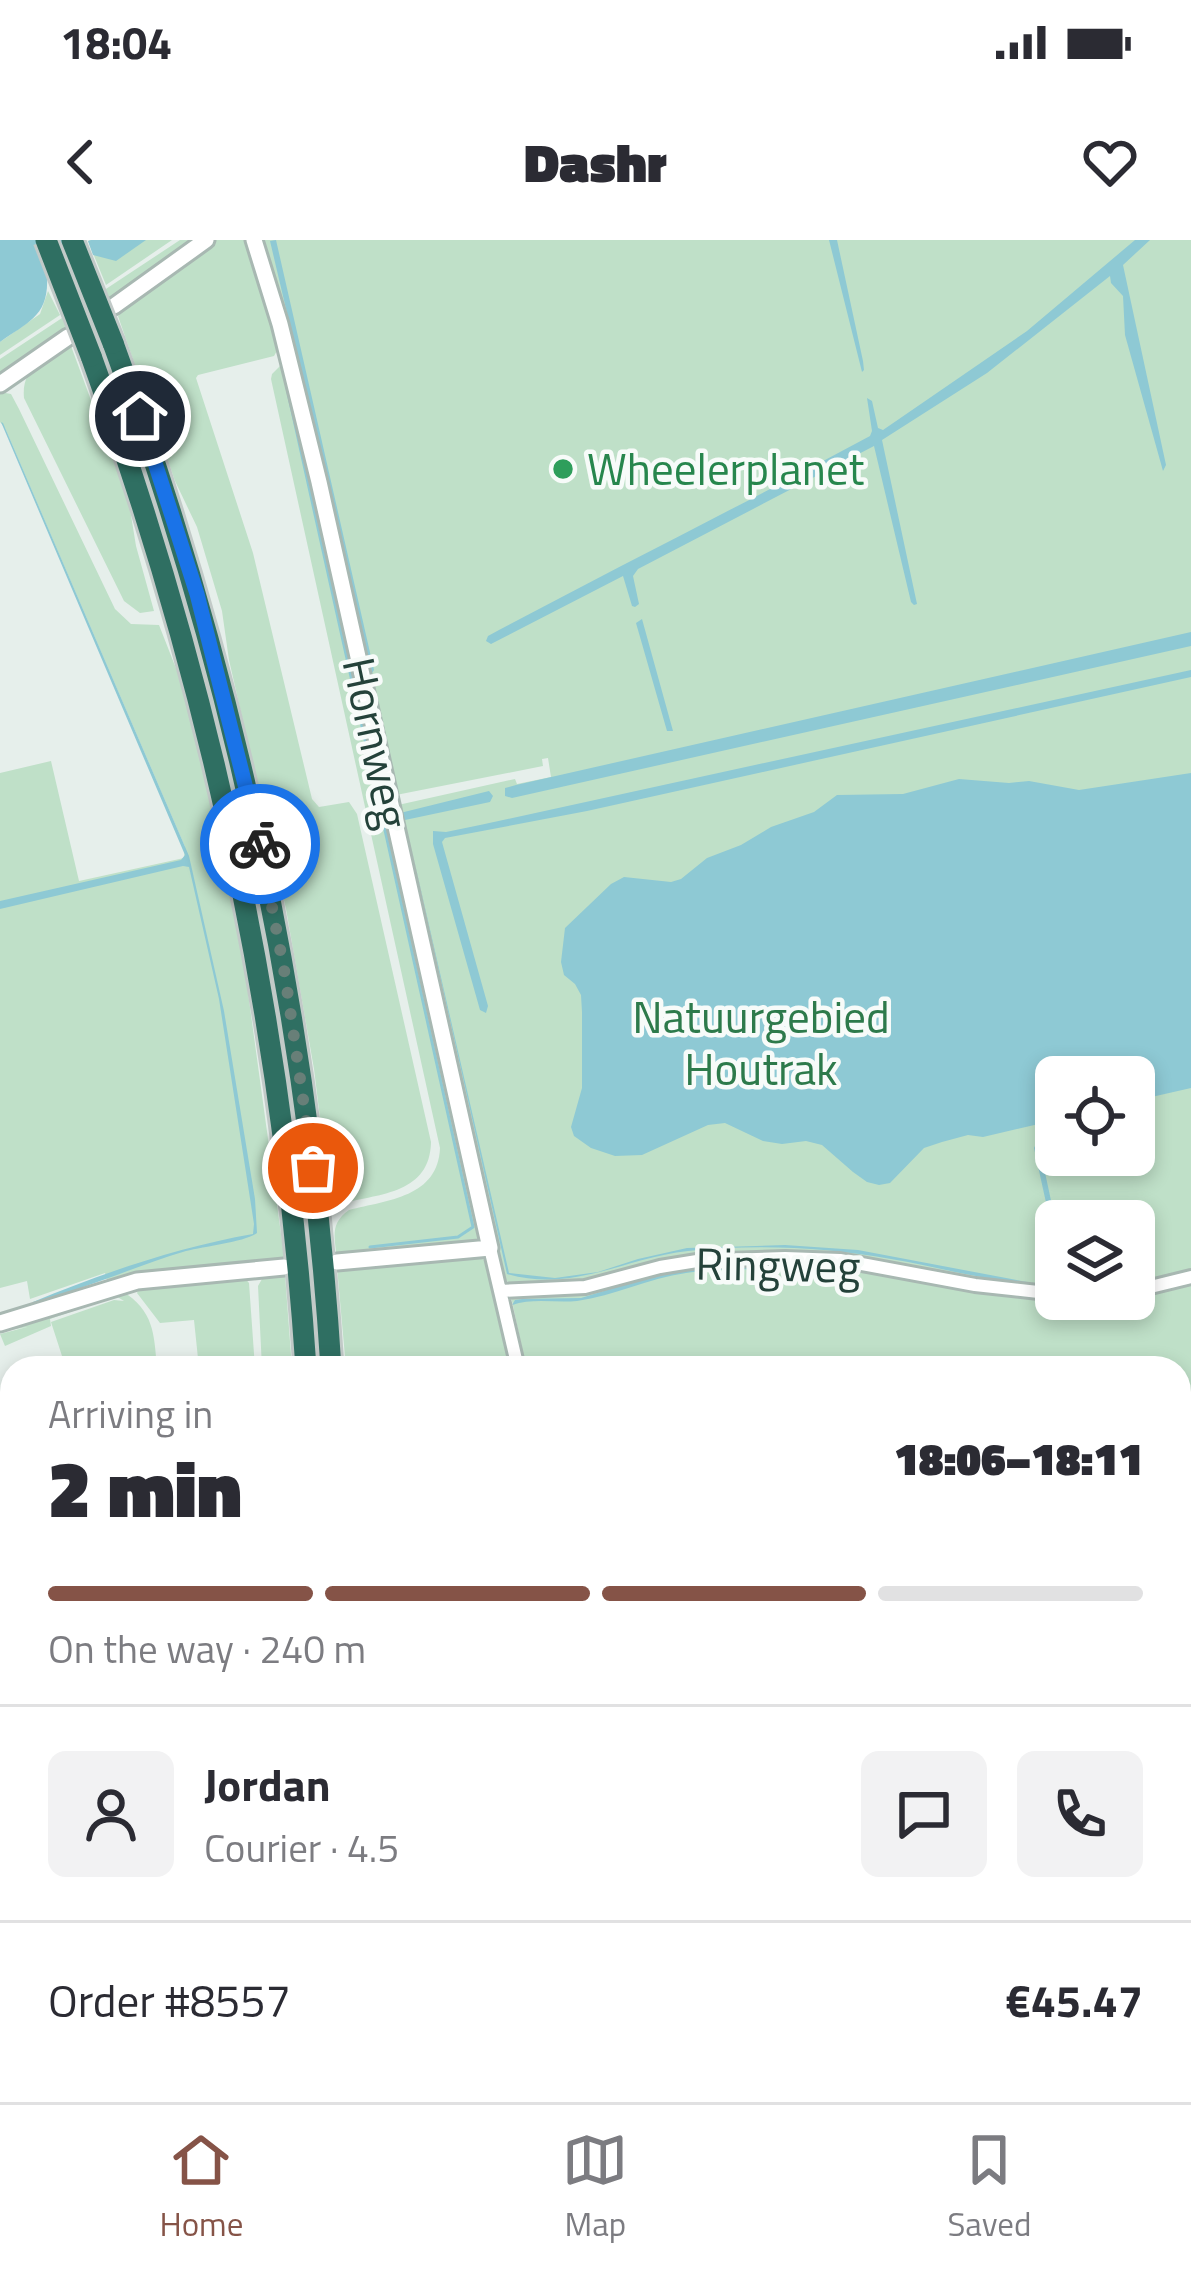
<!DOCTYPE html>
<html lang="en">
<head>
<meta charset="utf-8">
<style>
  body { margin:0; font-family:"Titillium Web",sans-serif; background:#f2f2f3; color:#2b2b33; height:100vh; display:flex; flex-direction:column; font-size:45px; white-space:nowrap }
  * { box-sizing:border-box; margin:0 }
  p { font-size:39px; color:#7c7c81 }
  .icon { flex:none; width:66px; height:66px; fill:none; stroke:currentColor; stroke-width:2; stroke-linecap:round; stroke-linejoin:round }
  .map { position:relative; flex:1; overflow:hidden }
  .panel { position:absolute; left:0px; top:1116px; width:1191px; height:747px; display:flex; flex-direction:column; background:#fff; border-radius:36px 36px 0 0; box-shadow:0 6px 18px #0003 }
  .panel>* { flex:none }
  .tools { position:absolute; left:1035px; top:816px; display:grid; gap:24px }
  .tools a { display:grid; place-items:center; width:120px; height:120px; border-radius:18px; background:#fff; box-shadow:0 6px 18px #0003; font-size:60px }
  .pin { position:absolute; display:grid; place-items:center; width:102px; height:102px; color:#fff; margin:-51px; border:6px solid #fff; border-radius:50%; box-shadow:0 3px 12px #0007 }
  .courier { position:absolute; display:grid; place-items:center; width:120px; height:120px; margin:-60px; border:9px solid #1a73e8; border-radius:50%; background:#fff; color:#222; box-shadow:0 3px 15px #0007 }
  .head em { font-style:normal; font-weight:800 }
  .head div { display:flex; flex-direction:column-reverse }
  .head { display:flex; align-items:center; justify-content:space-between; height:204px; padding:0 48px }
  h1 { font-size:78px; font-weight:800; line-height:90px }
  .bar { display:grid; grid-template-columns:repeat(4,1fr); gap:18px 12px; align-content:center; height:144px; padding:0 48px }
  .bar i { height:15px; border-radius:9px; background:#e1e1e2 }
  .bar .on { background:#855347 }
  .bar p { grid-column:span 4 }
  .line { display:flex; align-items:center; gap:30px; padding:0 48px; border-top:3px solid #e1e1e2 }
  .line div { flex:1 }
  .round { display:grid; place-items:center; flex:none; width:126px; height:126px; border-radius:18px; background:#f2f2f3 }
  .status { display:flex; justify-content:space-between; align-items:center; height:84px; padding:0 60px; background:#fff; direction:ltr }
  .status svg { height:33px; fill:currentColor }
  header { display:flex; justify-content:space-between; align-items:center; height:156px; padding:0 48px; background:#fff; font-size:54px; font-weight:800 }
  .tab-bar { display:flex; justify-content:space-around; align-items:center; height:168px; border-top:3px solid #e1e1e2; background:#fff; font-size:33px; color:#7c7c81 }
  .tab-bar a { display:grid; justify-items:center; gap:6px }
  .tab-bar .on { color:#855347 }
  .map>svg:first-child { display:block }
  .green { fill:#bfe0c8; fill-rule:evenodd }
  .water { fill:#8ec9d4 }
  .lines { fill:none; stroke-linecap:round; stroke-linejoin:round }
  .stream { stroke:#8ec9d4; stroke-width:3 }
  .minor-casing { stroke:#a8b8b2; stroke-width:18 }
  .tertiary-casing { stroke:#a8b8b2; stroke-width:21 }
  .motorway-casing { stroke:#c2cac8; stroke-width:27 }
  .minor { stroke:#fff; stroke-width:12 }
  .tertiary { stroke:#fff; stroke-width:15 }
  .motorway { stroke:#2f6f62; stroke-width:21 }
  .motorway-bridge-casing { stroke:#c2cac8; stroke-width:27; stroke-linecap:butt }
  .motorway-bridge { stroke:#2f6f62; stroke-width:21 }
  .done { stroke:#687f78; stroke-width:12; stroke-dasharray:0 21.6 }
  .route { stroke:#1a73e8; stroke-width:15 }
  .leisure-dot { fill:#2e9e5b; stroke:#f7fbf9; stroke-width:4.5 }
  .labels { text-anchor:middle; stroke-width:9; stroke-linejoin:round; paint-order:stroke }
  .leisure-label { font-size:45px; fill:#27864d; stroke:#f7fbf9; text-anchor:start }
  .street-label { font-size:45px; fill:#24423a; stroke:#f7fbf9 }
  .park-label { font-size:45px; fill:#2d7a4b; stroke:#f7fbf9 }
</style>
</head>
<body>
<div class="status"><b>18:04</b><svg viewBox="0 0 49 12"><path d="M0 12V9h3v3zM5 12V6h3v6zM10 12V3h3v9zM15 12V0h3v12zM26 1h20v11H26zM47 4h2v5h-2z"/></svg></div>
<header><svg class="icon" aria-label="back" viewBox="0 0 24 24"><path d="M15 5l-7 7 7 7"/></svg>Dashr<svg class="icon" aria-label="heart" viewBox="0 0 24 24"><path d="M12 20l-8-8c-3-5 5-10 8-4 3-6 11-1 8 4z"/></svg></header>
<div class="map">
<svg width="1191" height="1862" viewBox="0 0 1191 1862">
  <rect width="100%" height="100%" fill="#e6efeb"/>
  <!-- green -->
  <path class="green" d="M 91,0 L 172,0 L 106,45 L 88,1 Z
    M 180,0 L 196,0 L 112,61 L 0,136 L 0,119 Z
    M 216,0 L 249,0 L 278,109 L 274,116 L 198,135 L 196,138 L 253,313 L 312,559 L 319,567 L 349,562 L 357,574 L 431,902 C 430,953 381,954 342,963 L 329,951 L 314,829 L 286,669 L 229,420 L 222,371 L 197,287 L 175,241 L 118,76 L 124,66 Z
    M 258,0 L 1191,0 L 1191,1236 L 1179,1240 L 1179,1128 L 526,1128 L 508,1042 L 502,1036 L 398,565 L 515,539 L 517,544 L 551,537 L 548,518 L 542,519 L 543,526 L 396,555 ZM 1056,837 L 1134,837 L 1134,915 L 1056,915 ZM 1056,981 L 1134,981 L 1134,1059 L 1056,1059 Z
    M 48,51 L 60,75 L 0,115 L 0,102 L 40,74 Z
    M 71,106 L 129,263 L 136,306 L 154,371 L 140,373 L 124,361 L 24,158 C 21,126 46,119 71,106 Z
    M 282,124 L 284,125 L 309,224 L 482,999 L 477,1003 L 337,1020 C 335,998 329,984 349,970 C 388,960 438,957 440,908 L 271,139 L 272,134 Z
    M 0,152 L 11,154 L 19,169 L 115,369 L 131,384 L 159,385 L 179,436 L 220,598 L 242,709 L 285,1023 L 108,1044 L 105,1033 L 30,1059 L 27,1041 L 0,1048 L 0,533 L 51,521 L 79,641 L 184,618 L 185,607 L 5,188 L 0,182 Z
    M 475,1015 L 486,1021 L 490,1028 L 514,1128 L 346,1128 L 337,1027 Z
    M 283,1032 L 281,1037 L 285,1035 L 292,1128 L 262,1128 L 258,1046 L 262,1039 Z
    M 244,1037 L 249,1043 L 255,1128 L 199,1128 L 194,1080 L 160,1083 L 137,1053 L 141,1045 Z
    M 122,1051 C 154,1071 154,1093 157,1128 L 52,1128 L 48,1119 L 62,1116 L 51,1082 L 114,1060 L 124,1061 L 116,1056 L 50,1079 L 51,1086 L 5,1106 L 0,1094 L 27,1087 L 0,1092 L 0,1088 Z
    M 1191,1240 L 1191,1370 L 1179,1342 L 1179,1244 Z
    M 12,1352 L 12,1620 L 0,1622 L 0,1356 Z
    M 1179,1355 L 1191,1383 L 1191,1577 L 1179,1588 Z
    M 1191,1581 L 1191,1692 L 1179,1704 L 1179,1594 Z
    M 12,1624 L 12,1851 L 143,1851 L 144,1862 L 0,1862 L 0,1626 Z
    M 1191,1696 L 1191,1784 L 1179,1795 L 1179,1709 Z
    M 1191,1793 L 1191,1862 L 1113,1862 L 1125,1851 L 1179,1851 L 1179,1804 Z
    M 149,1851 L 280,1851 L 280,1862 L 149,1862 Z
    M 366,1851 L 442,1851 L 440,1862 L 366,1862 Z
    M 503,1851 L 634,1851 L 628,1862 L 499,1862 Z
    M 637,1851 L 838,1851 L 830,1862 L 632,1862 Z
    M 841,1851 L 924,1851 L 915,1862 L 833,1862 Z
    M 929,1851 L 988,1851 L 1000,1862 L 919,1862 Z
    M 996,1851 L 1032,1851 L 1034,1856 L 1038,1851 L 1121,1851 L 1109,1862 L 1027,1862 L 1025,1858 L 1021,1862 L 1006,1862 Z"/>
  <!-- water -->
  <path class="water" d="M 0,0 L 84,0 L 91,17 L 47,37 C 49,76 28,82 0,102 Z
    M 91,0 L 146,0 L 116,21 L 93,15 L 88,1 Z
    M 276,0 L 374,430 L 372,433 L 270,1 Z
    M 829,0 L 837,0 L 863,121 L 864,130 L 862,132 Z
    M 1135,0 L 1150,0 L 1123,25 L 1166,225 L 1163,231 L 1125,95 L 1123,56 L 1111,43 L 1110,36 L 987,133 L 882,200 L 917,364 L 914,365 L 911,362 L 874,206 L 638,329 L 633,336 L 639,364 L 635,367 L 632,366 L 623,336 L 491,404 L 486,401 L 488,396 C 615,328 744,264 870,196 L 872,191 L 867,158 L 872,161 L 878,188 L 883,190 L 1027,91 Z
    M 1,182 L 3,183 L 189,616 L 224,771 L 255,959 L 257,993 C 244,1002 205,1006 186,1011 C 135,1026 86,1049 35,1062 L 33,1062 C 103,1033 178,1007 253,994 L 254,984 L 219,759 L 189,627 L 183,626 L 0,669 L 0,661 L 181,620 L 185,615 Z
    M 642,379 L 673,491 L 667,491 L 636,383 Z
    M 1191,392 L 1191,406 L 512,558 L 505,556 L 505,548 L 516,545 Z
    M 1191,430 L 1191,437 L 587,571 L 445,598 L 442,602 L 488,766 L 486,773 L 480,770 L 433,604 L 433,591 L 446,592 L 480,585 Z
    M 1191,533 L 1191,848 L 1134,861 L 1134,837 L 1056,837 L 1056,880 L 983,897 L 968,895 L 942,902 L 924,908 L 890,943 L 879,945 L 867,942 L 853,932 L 822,905 L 806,901 L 782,904 L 763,901 L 725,883 L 708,885 L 642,915 L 615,916 L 591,908 L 574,896 L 571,887 L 582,848 L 582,772 L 581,755 L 575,744 L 564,735 L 561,722 L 565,688 L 611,644 L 624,637 L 671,642 L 681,639 L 707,618 L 741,605 L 771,587 L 814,572 L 837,555 L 903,554 L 959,539 L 1009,543 L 1029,541 L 1079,550 Z
    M 489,551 L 493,556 L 490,562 L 405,580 L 400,573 Z
    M 409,598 L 509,1033 L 555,1038 L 598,1032 L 638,1019 L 687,1008 L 785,1005 L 858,1010 L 1027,1042 C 983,1041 935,1026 891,1019 C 824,1007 754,1004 688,1011 C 624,1018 573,1053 507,1034 Z
    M 1056,900 L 1056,905 L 1040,909 L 1056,984 L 1056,1008 L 1034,908 L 1036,904 Z
    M 775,1025 L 836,1030 C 787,1033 736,1025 686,1033 C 649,1038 614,1056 577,1061 C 555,1063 532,1058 512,1065 L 515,1060 L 522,1059 L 581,1058 L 656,1035 L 693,1029 Z"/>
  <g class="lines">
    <!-- stream -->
    <path class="stream" d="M 287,148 L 473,987 L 458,997 L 370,1007"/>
    <defs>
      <path id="minor" d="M 490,1008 L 518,1128
        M 500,1051 L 585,1047 L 660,1027 L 697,1021 L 785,1018 L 840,1020 L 975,1045 L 1056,1054
        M 1134,1051 L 1191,1037
        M 452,1862 L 454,1851"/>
      <path id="tertiary" d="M 254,0 L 280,84 L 319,242 L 490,1008 L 337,1022
        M 114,66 L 206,0
        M 0,144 L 68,97
        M 0,1083 L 137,1041 L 284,1027"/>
      <path id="motorway" d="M 113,103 C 234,433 309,777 331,1128
        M 91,116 C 210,442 283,782 306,1128
        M 326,1851 L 326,1862
        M 352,1851 L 352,1862"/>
    </defs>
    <!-- minor casing -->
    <use href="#minor" class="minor-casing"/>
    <!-- tertiary casing -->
    <use href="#tertiary" class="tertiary-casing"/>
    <!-- motorway casing -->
    <use href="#motorway" class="motorway-casing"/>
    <!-- minor -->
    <use href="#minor" class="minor"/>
    <!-- tertiary -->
    <use href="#tertiary" class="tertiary"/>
    <!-- motorway -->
    <use href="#motorway" class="motorway"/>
    <defs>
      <path id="motorway-bridge" d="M 46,0 L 91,116
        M 72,0 L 113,103"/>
    </defs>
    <!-- motorway-bridge casing -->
    <use href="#motorway-bridge" class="motorway-bridge-casing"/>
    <!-- motorway-bridge -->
    <use href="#motorway-bridge" class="motorway-bridge"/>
  </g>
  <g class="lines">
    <!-- done -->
    <path class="done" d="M 260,604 L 285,735 L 313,928"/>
    <!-- route -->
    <path class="route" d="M 140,176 L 197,354 L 260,604"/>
  </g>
  <!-- markers -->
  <circle class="leisure-dot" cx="563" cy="229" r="12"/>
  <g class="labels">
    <!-- leisure labels -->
    <g class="leisure-label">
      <text x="587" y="245">Wheelerplanet</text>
    </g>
    <!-- street labels -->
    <g class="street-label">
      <text transform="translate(376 503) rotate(78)" y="16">Hornweg</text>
      <text transform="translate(778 1025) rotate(1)" y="16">Ringweg</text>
    </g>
    <!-- park labels -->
    <g class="park-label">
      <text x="761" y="793">Natuurgebied<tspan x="761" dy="52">Houtrak</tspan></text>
    </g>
  </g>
</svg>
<div class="tools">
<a><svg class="icon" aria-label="locate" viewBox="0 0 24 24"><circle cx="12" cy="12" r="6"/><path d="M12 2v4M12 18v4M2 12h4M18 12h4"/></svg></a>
<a><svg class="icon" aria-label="layers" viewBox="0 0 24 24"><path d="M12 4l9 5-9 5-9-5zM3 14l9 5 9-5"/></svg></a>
</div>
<div class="pin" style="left:313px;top:928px;background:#ea580c"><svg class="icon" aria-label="bag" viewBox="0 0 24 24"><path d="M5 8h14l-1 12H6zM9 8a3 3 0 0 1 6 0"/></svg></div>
<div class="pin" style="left:140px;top:176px;background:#1f2937"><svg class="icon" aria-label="home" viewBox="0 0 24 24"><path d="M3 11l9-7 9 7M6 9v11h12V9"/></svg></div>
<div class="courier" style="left:260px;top:604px"><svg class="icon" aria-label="bike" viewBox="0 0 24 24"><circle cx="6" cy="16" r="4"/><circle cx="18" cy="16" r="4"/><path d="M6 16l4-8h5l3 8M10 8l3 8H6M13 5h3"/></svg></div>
<section class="panel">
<div class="head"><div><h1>2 min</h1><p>Arriving in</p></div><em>18:06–18:11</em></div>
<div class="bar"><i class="on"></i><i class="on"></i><i class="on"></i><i></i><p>On the way · 240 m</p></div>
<div class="line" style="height:216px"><a class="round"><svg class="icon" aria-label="person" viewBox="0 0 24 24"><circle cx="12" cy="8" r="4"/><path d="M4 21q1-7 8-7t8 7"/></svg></a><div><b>Jordan</b><p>Courier · 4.5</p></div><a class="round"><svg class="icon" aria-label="chat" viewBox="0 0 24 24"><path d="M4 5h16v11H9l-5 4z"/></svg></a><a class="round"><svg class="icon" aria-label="phone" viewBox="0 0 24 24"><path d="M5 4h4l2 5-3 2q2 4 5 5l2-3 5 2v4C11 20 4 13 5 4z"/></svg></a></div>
<div class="line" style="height:156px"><div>Order #8557</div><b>€45.47</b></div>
</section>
</div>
<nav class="tab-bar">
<a class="on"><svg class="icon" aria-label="home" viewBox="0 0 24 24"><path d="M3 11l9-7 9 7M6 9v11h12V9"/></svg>Home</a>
<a><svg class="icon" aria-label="map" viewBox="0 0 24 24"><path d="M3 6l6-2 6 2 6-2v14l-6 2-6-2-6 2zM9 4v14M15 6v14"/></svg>Map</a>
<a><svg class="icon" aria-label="saved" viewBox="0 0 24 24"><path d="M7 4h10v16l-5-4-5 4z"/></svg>Saved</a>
</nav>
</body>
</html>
